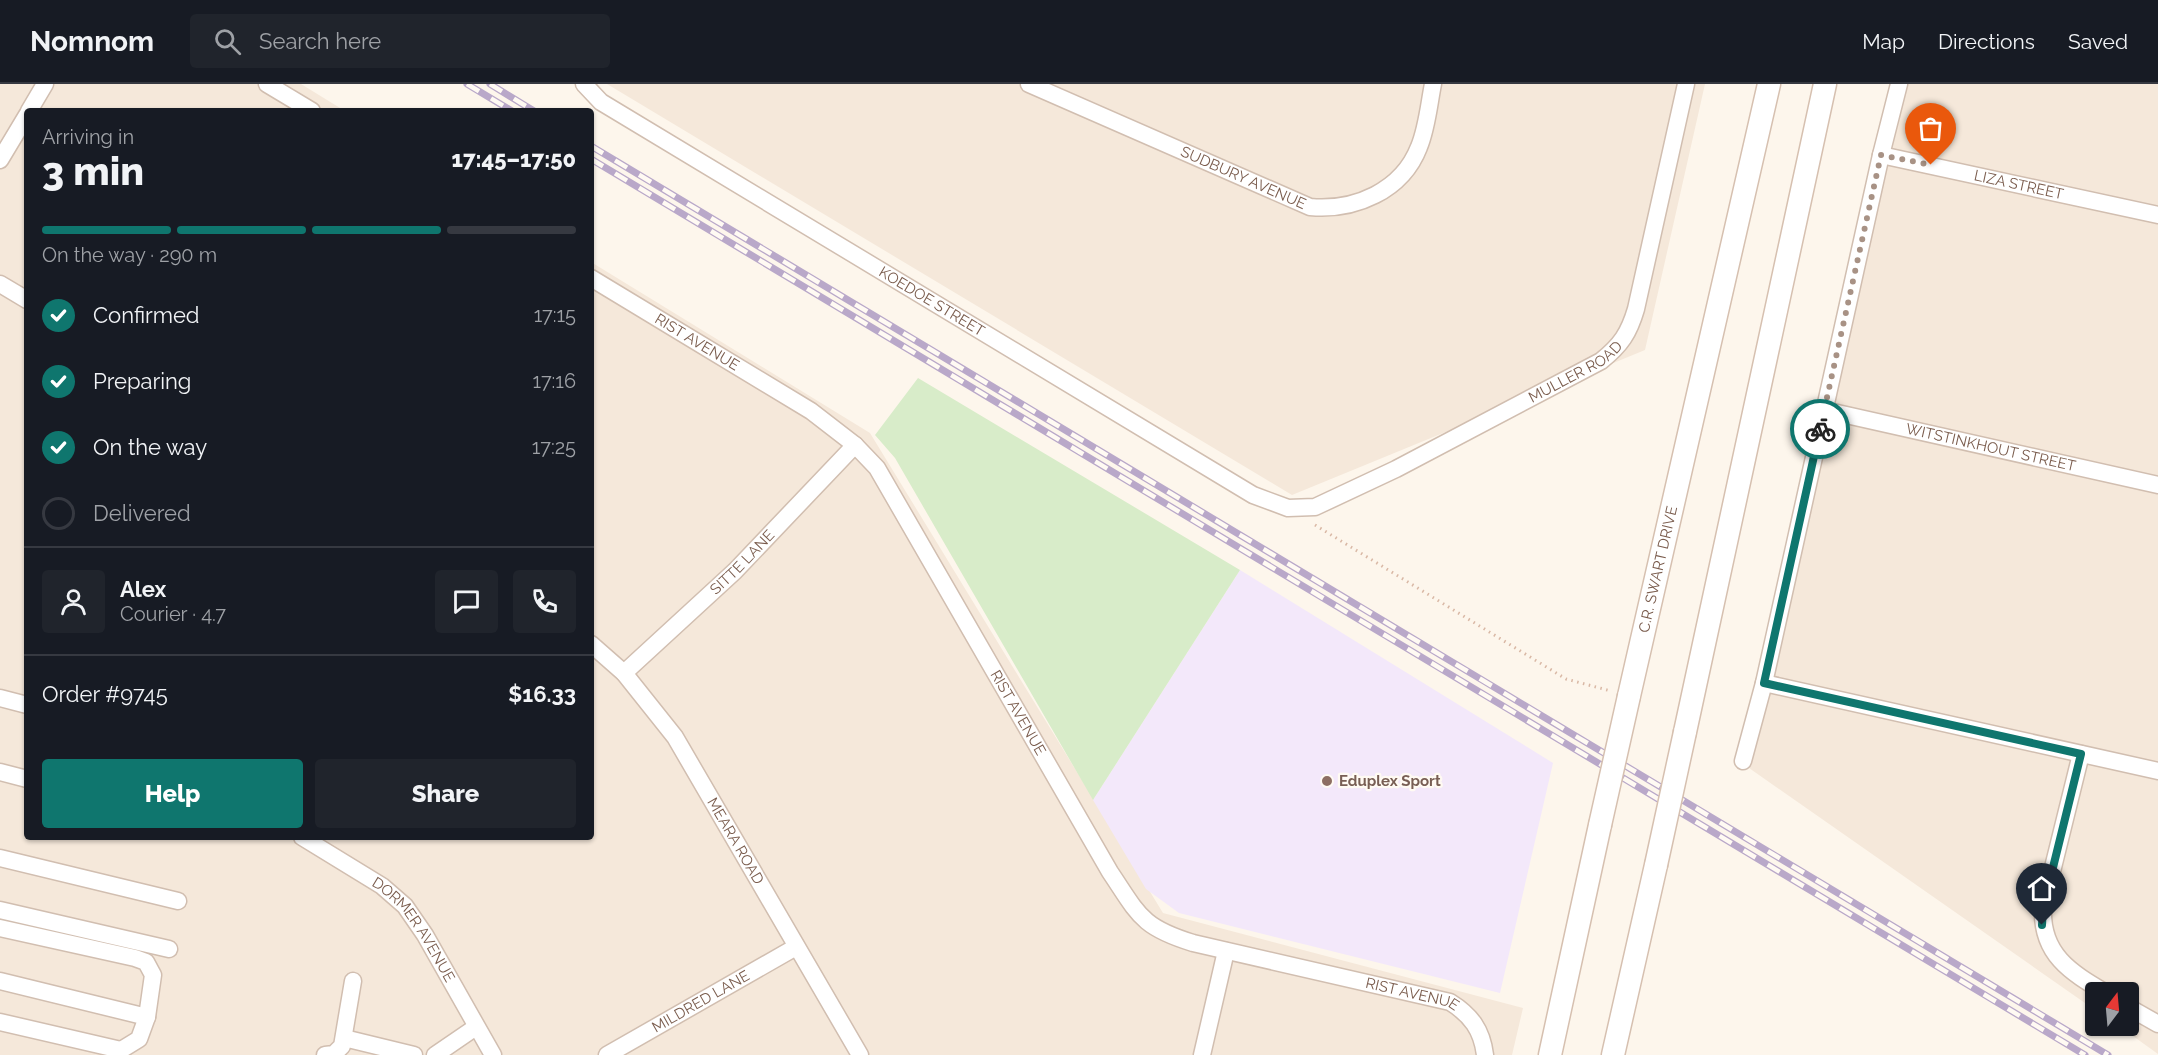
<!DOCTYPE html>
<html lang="en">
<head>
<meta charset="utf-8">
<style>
  body { margin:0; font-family:Raleway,sans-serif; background:#20242c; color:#f1f3f6; height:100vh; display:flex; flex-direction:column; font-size:22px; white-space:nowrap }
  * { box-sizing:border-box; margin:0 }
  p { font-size:20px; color:#9ea1a6 }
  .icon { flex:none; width:33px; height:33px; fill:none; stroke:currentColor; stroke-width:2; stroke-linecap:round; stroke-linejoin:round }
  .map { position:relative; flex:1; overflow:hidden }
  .panel { position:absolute; left:24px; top:24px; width:570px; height:732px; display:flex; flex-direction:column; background:#171b24; border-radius:6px; box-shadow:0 2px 4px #0004 }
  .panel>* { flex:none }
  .needle { width:39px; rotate:16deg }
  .buttons { position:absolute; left:2085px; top:898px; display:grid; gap:12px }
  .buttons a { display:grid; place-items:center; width:54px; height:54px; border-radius:6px; background:#171b24; box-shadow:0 2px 4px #0004; font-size:30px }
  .pin { position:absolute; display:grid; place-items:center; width:51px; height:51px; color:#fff; margin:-62px -26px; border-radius:50% 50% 50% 0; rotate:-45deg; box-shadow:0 0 6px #0007 }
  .pin .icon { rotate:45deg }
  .courier { position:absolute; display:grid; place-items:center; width:60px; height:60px; margin:-30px; border:4px solid #0f766e; border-radius:50%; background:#fff; color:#222; box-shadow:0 2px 8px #0007 }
  .headline em { font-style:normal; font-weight:800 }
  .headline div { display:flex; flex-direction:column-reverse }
  .headline { display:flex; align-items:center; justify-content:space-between; height:102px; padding:0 18px }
  h1 { font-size:39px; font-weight:800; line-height:45px }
  .bar { display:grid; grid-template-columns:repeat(4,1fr); gap:9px 6px; align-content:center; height:72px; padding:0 18px }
  .bar i { height:8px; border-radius:4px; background:#363941 }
  .bar .on { background:#0f766e }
  .bar p { grid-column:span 4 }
  .line { display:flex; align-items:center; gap:15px; padding:0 18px; border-top:2px solid #363941 }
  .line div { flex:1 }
  .round { display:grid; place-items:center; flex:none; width:63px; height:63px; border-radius:6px; background:#20242c }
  ol { padding:0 18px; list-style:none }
  li { display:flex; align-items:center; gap:18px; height:66px }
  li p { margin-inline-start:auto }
  li .icon { padding:6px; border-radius:50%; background:#0f766e; color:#fff; stroke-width:4 }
  li:last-child { color:#9ea1a6 }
  li i { width:33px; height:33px; border:3px solid #363941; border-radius:50% }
  .primary-button { display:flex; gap:12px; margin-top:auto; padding:12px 18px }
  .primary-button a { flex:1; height:69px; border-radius:6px; background:#0f766e; color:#fff; font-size:24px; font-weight:800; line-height:69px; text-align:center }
  .primary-button a+a { background:#20242c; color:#f1f3f6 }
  header { display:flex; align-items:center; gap:36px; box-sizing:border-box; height:84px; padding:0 30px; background:#171b24; border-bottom:2px solid #363941 }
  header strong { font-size:28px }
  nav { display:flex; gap:33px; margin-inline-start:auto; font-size:21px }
  .search { width:420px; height:54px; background:#20242c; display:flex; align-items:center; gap:15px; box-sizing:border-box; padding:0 21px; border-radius:6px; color:#9ea1a6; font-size:22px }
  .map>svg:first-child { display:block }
  .residential { fill:#f5e8da }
  .education { fill:#f3e8fa }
  .green { fill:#d8ecc9 }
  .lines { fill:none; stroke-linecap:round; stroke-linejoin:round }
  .street-casing { stroke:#d1beb0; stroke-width:19 }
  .secondary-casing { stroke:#d6c0b0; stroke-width:25 }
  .path { stroke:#d9b8a5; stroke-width:3; stroke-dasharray:1.5 4.5; stroke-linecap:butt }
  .street { stroke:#fff; stroke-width:16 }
  .secondary { stroke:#fff; stroke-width:22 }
  .rail-casing { stroke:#b9a8c9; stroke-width:7 }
  .rail { stroke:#fffaf3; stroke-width:4.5; stroke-dasharray:14; stroke-linecap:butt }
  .secondary-bridge-casing { stroke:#d6c0b0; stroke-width:25; stroke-linecap:butt }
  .secondary-bridge { stroke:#fff; stroke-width:22 }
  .done { stroke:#a89285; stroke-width:6; stroke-dasharray:0 10.8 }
  .route { stroke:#0f766e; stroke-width:8 }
  .education-dot { fill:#8d6e63; stroke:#fffaf3; stroke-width:2 }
  .labels { text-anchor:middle; stroke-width:4.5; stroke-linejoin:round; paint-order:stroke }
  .street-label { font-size:15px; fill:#7a5c4d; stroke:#fffaf3 }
  .education-label { font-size:15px; font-weight:bold; fill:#785e54; stroke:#fffaf3; text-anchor:start }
</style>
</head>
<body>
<header>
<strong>Nomnom</strong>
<div class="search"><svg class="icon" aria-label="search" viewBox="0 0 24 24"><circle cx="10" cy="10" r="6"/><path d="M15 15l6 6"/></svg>Search here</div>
<nav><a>Map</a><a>Directions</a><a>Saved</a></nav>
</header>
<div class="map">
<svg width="2158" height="971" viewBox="0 0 2158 971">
  <rect width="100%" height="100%" fill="#fdf6ec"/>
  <!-- residential -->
  <path class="residential" d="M 0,0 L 301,0 L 345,27 L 27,27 L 27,753 L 591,753 L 591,178 L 870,349 L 1163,829 L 1523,924 L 1512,971 L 0,971 Z
    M 607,0 L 1705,0 L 1645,266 L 1292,411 Z
    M 1893,0 L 2158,0 L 2158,970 L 2119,942 L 2128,942 L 2128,909 L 2096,909 L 2095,926 L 1749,684 Z"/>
  <!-- education -->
  <path class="education" d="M 1240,486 L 1553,679 L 1500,909 L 1179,829 L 1146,805 L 1093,716 Z"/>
  <!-- green -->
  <path class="green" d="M 918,294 L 1240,486 L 1093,716 L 895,374 L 875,351 Z"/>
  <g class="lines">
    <defs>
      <g id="street">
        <path d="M 267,0 L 312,27"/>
        <path id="s1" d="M 584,0 L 601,18 L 1253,411 L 1288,424 L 1315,423 L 1396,385 L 1601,277 C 1621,261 1629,249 1636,225 L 1686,0"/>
        <path id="s2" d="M 1029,0 L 1310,123 C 1355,127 1402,107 1419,63 C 1427,44 1429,20 1433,0"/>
        <path d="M 29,27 L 45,0"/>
        <path id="s3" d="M 1881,71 L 2158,131"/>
        <path d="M 0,76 L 27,31"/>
        <path id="s4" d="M 591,194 L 811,327 L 855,361 L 877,384 L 1110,788 C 1139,831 1141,843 1193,859 L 1450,918 C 1471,931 1482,946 1485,971"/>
        <path d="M 0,200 L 27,216"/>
        <path id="s5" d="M 1824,326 L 2158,401"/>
        <path id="s6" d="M 591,560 L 624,589 L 675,653 L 860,971"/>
        <path id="s7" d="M 624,589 L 735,487 L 855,361"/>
        <path d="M 1764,599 L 2158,687"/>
        <path d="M 0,614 L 27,621"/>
        <path d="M 2081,670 L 2043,824 C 2041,870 2070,888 2106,909"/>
        <path d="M 1743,677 L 1764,599 L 1881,71 L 1899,0"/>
        <path d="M 0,688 L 27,695"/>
        <path id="s8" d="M 302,753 L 382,802 L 405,822 L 425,851 L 493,971"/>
        <path d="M 0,774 L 178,817"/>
        <path d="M 0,826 L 169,865"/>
        <path d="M 0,844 L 135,874 L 146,878 L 153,891 L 147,933"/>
        <path d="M 0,897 L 147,933 L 139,955 L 121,966"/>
        <path d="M 2128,923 L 2158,940"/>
        <path d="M 0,938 L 121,966"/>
        <path d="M 344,954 L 414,971"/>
        <path d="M 325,971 L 334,970 L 342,962 L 353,897"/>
        <path d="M 435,971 L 476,943"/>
        <path id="s9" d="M 607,971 L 796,863"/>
        <path d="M 1202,971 L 1226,867"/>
      </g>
      <g id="secondary">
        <path id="s10" d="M 1629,612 L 1769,0"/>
        <path d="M 1685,648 L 1825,0"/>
        <path d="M 1550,971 L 1600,741"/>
        <path d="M 1613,971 L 1656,781"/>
      </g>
    </defs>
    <!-- street casing -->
    <use href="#street" class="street-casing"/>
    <!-- secondary casing -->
    <use href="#secondary" class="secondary-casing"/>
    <!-- path -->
    <path class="path" d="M 1315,441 L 1566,595 L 1611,607"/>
    <!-- street -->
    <use href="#street" class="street"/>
    <!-- secondary -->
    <use href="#secondary" class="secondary"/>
    <defs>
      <path id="rail" d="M 467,0 L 512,27
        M 490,0 L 534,27
        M 591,62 L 2108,971
        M 591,75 L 2085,971"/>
    </defs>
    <!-- rail casing -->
    <use href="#rail" class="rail-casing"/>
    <!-- rail -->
    <use href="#rail" class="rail"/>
    <defs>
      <path id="secondary-bridge" d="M 1600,741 L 1629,612
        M 1656,781 L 1685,648"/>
    </defs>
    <!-- secondary-bridge casing -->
    <use href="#secondary-bridge" class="secondary-bridge-casing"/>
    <!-- secondary-bridge -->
    <use href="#secondary-bridge" class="secondary-bridge"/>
  </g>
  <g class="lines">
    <!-- done -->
    <path class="done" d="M 1820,345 L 1881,71 L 1931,81"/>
    <!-- route -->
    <path class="route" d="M 1820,345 L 1764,599 L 2081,670 L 2043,824 L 2042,841"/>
  </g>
  <!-- markers -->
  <circle class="education-dot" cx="1327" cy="697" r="6"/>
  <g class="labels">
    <!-- street labels -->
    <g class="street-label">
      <text dy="5" stroke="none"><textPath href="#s2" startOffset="234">SUDBURY AVENUE</textPath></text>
      <text dy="5" stroke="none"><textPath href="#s3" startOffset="141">LIZA STREET</textPath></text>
      <text dy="5" stroke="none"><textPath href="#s1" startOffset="411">KOEDOE STREET</textPath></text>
      <text dy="5" stroke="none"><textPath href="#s4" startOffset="124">RIST AVENUE</textPath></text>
      <text dy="5" stroke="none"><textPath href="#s1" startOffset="1144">MULLER ROAD</textPath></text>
      <text dy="5" stroke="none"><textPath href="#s5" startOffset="171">WITSTINKHOUT STREET</textPath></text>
      <text dy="5" stroke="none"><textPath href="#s7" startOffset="162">SITTE LANE</textPath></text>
      <text dy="5" stroke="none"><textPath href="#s10" startOffset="130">C.R. SWART DRIVE</textPath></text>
      <text dy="5" stroke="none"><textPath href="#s4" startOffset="627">RIST AVENUE</textPath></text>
      <text dy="5" stroke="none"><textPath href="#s6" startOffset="246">MEARA ROAD</textPath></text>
      <text dy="5" stroke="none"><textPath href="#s8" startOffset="148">DORMER AVENUE</textPath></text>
      <text dy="5" stroke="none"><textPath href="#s4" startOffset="1149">RIST AVENUE</textPath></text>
      <text dy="5" stroke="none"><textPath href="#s9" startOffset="108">MILDRED LANE</textPath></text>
    </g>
    <!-- education labels -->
    <g class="education-label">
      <text x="1339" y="702">Eduplex Sport</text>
    </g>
  </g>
</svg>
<div class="buttons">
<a><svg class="needle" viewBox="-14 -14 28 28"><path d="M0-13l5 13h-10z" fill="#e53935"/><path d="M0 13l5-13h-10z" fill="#9ea1a6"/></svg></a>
</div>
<div class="pin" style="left:1931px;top:81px;background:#ea580c"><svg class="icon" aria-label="bag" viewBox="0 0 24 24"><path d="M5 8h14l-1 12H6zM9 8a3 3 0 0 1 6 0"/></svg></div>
<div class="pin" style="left:2042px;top:841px;background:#1f2937"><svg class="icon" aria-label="home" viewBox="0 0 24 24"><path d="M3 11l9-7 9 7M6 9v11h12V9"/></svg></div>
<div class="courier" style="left:1820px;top:345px"><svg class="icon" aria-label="bike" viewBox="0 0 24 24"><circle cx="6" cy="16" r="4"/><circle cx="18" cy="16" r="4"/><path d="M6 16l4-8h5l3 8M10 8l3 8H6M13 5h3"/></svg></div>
<section class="panel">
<div class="headline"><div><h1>3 min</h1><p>Arriving in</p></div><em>17:45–17:50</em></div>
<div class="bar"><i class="on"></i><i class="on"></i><i class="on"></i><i></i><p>On the way · 290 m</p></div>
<ol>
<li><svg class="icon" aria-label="check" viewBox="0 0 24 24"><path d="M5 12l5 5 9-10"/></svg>Confirmed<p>17:15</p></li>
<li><svg class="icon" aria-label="check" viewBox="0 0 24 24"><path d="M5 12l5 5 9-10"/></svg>Preparing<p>17:16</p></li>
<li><svg class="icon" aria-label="check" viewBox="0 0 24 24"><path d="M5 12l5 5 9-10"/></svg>On the way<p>17:25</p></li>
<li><i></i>Delivered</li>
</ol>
<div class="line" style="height:108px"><a class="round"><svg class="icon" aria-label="person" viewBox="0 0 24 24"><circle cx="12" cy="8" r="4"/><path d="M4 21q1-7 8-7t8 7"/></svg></a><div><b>Alex</b><p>Courier · 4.7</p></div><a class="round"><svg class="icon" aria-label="chat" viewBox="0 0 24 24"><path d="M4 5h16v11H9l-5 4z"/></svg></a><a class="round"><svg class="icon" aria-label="phone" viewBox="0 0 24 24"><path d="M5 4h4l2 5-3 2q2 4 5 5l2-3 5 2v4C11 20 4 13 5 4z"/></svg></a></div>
<div class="line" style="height:78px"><div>Order #9745</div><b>$16.33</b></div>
<div class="primary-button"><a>Help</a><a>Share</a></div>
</section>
</div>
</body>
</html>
